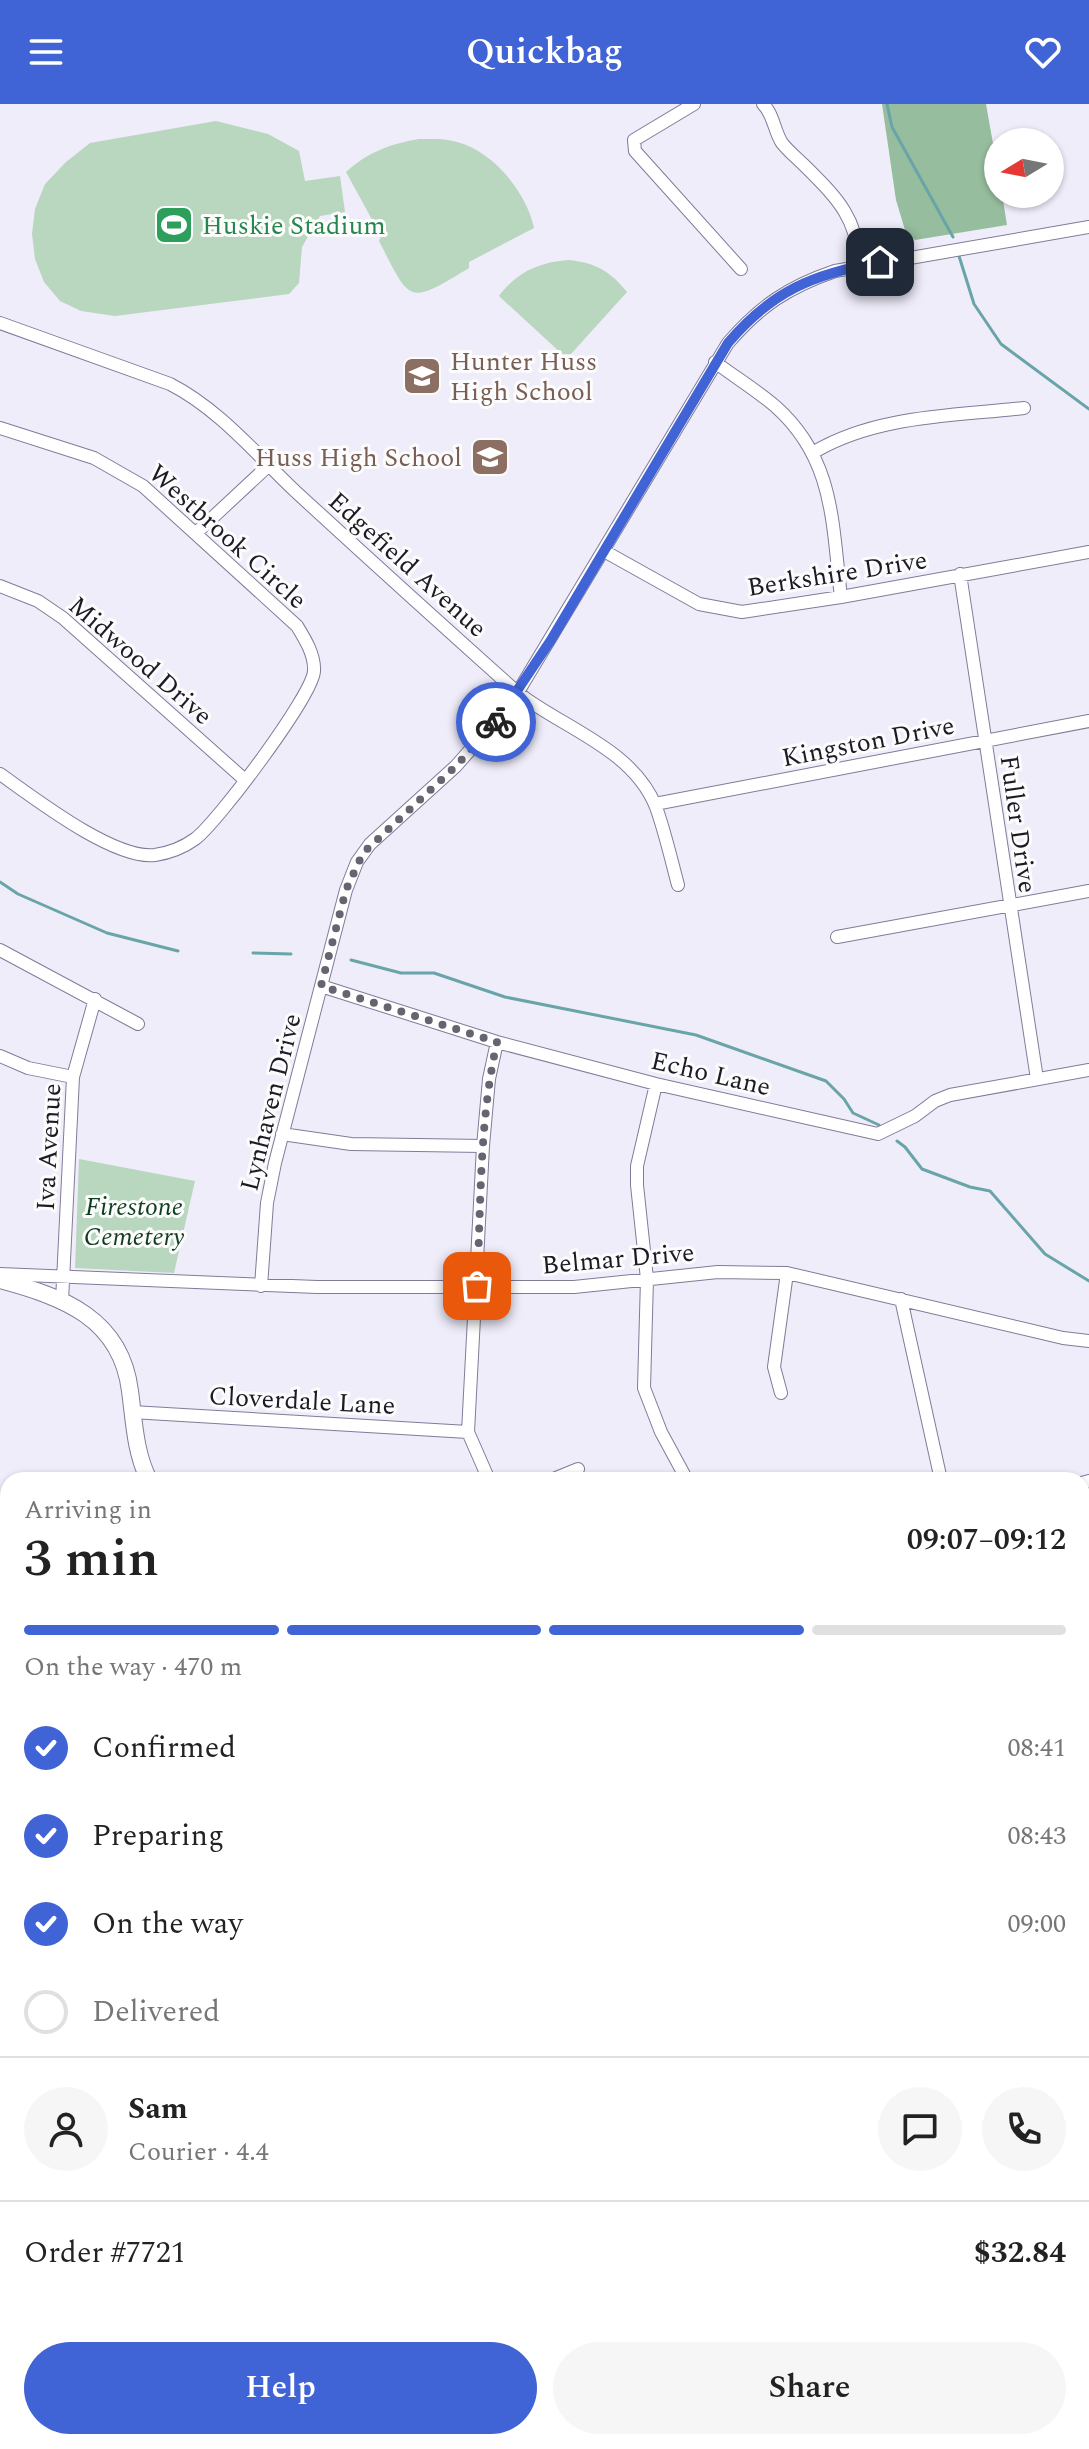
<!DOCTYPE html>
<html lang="en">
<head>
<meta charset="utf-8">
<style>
  body { margin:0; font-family:Spectral,serif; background:#f6f6f6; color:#222; height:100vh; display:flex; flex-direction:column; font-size:30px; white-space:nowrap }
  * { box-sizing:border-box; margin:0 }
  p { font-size:26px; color:#767676 }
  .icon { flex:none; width:44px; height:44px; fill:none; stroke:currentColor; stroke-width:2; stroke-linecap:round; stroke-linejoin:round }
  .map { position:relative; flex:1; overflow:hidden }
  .sheet { position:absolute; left:0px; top:1368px; width:1090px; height:978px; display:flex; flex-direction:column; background:#fff; border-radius:24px 24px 0 0; box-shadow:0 2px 6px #0004 }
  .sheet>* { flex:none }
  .needle { width:52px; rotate:260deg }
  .fabs { position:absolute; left:984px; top:24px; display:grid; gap:16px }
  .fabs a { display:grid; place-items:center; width:80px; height:80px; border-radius:50%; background:#fff; box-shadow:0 2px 6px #0004; font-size:40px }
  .pin { position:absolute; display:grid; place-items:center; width:68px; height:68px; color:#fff; margin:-34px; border-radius:16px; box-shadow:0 4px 12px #0006 }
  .courier { position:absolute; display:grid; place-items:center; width:80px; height:80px; margin:-40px; border:6px solid #4063d5; border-radius:50%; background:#fff; color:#222; box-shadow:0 2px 10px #0007 }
  .summary em { font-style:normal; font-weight:600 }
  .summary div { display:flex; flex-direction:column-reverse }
  .summary { display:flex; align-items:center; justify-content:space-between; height:136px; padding:0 24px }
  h1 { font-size:52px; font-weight:600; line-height:60px }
  .bar { display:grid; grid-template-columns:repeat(4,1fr); gap:12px 8px; align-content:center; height:96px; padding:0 24px }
  .bar i { height:10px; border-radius:6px; background:#e0e0e0 }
  .bar .selected { background:#4063d5 }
  .bar p { grid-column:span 4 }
  .line { display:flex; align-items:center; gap:20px; padding:0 24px; border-top:2px solid #e0e0e0 }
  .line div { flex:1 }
  .round { display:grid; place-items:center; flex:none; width:84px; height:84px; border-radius:42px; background:#f6f6f6 }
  ol { padding:0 24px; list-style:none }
  li { display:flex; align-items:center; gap:24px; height:88px }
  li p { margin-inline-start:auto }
  li .icon { padding:8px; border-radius:50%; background:#4063d5; color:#fff; stroke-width:4 }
  li:last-child { color:#767676 }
  li i { width:44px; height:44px; border:4px solid #e0e0e0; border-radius:50% }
  .cta { display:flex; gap:16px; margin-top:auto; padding:16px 24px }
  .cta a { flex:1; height:92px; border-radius:48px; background:#4063d5; color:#fff; font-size:32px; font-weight:600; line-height:92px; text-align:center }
  .cta a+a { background:#f6f6f6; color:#222 }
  header { display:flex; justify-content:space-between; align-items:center; height:104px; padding:0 24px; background:#4063d5; color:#fff; font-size:36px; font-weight:600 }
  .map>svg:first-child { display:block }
  .green { fill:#b8d7be }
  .forest { fill:#96bd9d }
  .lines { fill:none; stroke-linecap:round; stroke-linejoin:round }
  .stream { stroke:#69a4a9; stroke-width:3 }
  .minor-casing { stroke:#807b98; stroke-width:14 }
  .major-casing { stroke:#807b98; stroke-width:18 }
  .minor { stroke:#fff; stroke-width:12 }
  .major { stroke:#fff; stroke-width:16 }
  .done { stroke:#666470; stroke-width:8; stroke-dasharray:0 14.4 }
  .route { stroke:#4063d5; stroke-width:10 }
  .labels { text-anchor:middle; stroke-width:6; stroke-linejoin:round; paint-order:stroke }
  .leisure-label { font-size:26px; fill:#27864d; stroke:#fcfcfc; text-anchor:start }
  .education-label { font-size:26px; fill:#785e54; stroke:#fcfcfc; text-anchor:start }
  .street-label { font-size:26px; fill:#1c1a25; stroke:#fcfcfc }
  .park-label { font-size:26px; font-style:italic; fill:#0f3d1e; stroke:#fcfcfc }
</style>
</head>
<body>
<header><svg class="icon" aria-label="menu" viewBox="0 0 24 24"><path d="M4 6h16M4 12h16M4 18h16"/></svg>Quickbag<svg class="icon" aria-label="heart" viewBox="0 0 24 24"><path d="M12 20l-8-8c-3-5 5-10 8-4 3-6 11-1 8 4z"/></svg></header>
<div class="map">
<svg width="1089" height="2345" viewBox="0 0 1089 2345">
  <rect width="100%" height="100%" fill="#efedfa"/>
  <!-- green -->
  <path class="green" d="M 216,17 L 268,30 L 299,47 L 305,77 L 340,72 L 345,108 L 320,112 L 302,143 L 299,179 L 289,190 L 115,212 L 81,207 L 60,197 L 44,178 L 35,155 L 32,130 L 35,105 L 45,80 L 66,58 L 90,39 Z
    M 419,35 C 432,35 444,34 457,38 C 493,47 527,89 534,124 L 469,158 L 469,164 C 408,201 411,200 379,137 L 381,132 L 346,68 C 368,48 390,40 419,35 Z
    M 569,156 C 596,159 610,167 627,188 L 571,250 L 562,250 L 499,192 C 517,168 539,158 569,156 Z
    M 79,1055 L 195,1077 L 174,1169 L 75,1164 Z"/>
  <!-- forest -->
  <path class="forest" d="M 882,0 L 986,0 L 998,68 L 998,90 L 1002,90 L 1007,121 L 915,136 L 905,126 L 896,96 Z"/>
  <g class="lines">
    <!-- stream -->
    <path class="stream" d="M 887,0 L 892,23 L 953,133
      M 959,152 L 974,200 L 1001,240 L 1089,305
      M 0,778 L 18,790 L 107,829 L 178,847
      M 253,849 L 291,850
      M 351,856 L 401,869 L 434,869 L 505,893 L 696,931 L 826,977 L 844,995 L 853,1009 L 879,1021
      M 897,1037 L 905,1043 L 922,1065 L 970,1083 L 990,1087 L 1045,1150 L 1089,1177
      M 1082,1515 L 1089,1502
      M 0,1931 L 8,1929"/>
    <defs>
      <path id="minor" d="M 694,0 L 634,36 L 635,47 L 741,165
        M 763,0 C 774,11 774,27 782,39 C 788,47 797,54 804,61 C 835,92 860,115 858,162
        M 0,219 L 170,280 C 219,305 256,350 295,387 C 369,455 443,522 518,589 C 563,624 633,645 656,703 C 665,728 671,755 678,781
        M 715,258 C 735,273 756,286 775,302 C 835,355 832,420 841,493
        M 0,324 L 94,354 L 143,382 L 297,522 C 305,535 315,551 314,567 C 313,591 217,719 195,735 C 184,743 168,749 155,751 C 114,756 34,694 0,670
        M 814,348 C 876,311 954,312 1024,304
        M 196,429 L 268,362
        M 604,447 L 699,500 L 742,508 L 841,493 L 1089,448
        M 960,470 L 1037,975
        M 0,482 L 38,497 L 63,514 L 245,676
        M 655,700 L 1089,617
        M 837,833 L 1089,787
        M 0,846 L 138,920
        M 321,882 L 497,938 L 656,980 L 878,1030 L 915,1012 L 935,997 L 950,991 L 1089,966
        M 0,952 L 28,964 L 73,973
        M 656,980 L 637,1062 L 637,1081 L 647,1175 L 644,1284 L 661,1328 L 687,1376
        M 282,1030 L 351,1040 L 483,1042
        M 0,1170 L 317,1183 L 574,1183 L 718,1168 L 787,1169 L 1063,1234 L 1089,1237
        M 261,1182 L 267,1099 L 275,1059 L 346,786 L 357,758 L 370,740 L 456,662 L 512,598 L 728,239 C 760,202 788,183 835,167 L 1089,123
        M 901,1195 L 941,1376
        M 62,1197 L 73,973 L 95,895
        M 781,1289 L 774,1263 L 787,1169
        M 132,1308 L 468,1328
        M 489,1376 L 468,1328 L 483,1042 L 489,975 L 497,938
        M 551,1376 L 578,1365
        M 1082,1379 L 1089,1377
        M 0,1463 L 8,1475
        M 0,1583 L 8,1576
        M 1082,1660 L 1089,1654
        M 1082,1888 L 1089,1887
        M 1082,2031 L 1089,2029
        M 0,2087 L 8,2087
        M 630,2338 L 633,2345
        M 790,2338 L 794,2345
        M 0,2340 L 169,2345"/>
      <path id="major" d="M 0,1176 C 63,1193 121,1214 130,1287 C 134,1316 135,1349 149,1376
        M 1082,2220 L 1089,2217
        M 259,2338 L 259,2345
        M 737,2345 L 756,2338"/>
    </defs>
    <!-- minor casing -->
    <use href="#minor" class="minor-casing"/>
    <!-- major casing -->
    <use href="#major" class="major-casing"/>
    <!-- minor -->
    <use href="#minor" class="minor"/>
    <!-- major -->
    <use href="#major" class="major"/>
  </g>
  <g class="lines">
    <!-- done -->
    <path class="done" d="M 477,1182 C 481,1101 479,1018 497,938 L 321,882 L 346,786 L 363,749 L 456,662 L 496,618"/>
    <!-- route -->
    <path class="route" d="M 496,618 L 551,536 L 728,239 C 772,187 813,170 880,158"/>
  </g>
  <!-- icons -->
  <defs>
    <symbol id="stadium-square" viewBox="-11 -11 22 22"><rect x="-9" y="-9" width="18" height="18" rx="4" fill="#2e9e5b" stroke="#fcfcfc"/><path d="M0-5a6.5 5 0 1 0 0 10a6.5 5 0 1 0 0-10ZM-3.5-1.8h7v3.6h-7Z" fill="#fff"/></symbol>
    <symbol id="school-square" viewBox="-11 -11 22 22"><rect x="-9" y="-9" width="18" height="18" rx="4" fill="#8d6e63" stroke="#fcfcfc"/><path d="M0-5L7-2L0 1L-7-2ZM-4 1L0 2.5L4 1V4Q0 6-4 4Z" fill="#fff"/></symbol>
  </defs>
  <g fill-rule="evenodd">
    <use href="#stadium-square" x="152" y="99" width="44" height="44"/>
    <use href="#school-square" x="400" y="250" width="44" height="44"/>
    <use href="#school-square" x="468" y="331" width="44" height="44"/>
  </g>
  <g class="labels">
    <!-- leisure labels -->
    <g class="leisure-label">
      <text x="202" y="130">Huskie Stadium</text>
    </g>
    <!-- education labels -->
    <g class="education-label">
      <text x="450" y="266">Hunter Huss<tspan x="450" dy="30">High School</tspan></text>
      <text x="462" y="362" text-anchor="end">Huss High School</text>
    </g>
    <!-- street labels -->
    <g class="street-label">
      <text transform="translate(228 432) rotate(42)" y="9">Westbrook Circle</text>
      <text transform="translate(408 460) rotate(42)" y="9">Edgefield Avenue</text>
      <text transform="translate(837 469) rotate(-9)" y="9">Berkshire Drive</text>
      <text transform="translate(141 556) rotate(41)" y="9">Midwood Drive</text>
      <text transform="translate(868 637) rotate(-11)" y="9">Kingston Drive</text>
      <text transform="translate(1019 720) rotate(82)" y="9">Fuller Drive</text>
      <text transform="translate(711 969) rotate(13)" y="9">Echo Lane</text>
      <text transform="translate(270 998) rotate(-76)" y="9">Lynhaven Drive</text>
      <text transform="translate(48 1043) rotate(-87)" y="9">Iva Avenue</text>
      <text transform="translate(618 1154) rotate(-5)" y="9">Belmar Drive</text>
      <text transform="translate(302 1296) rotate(3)" y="9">Cloverdale Lane</text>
    </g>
    <!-- park labels -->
    <g class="park-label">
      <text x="134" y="1111">Firestone<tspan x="134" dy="30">Cemetery</tspan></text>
    </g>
  </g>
</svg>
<div class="fabs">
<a><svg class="needle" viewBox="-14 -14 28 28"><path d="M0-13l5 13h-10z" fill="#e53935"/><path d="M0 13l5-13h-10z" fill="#767676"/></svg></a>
</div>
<div class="pin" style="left:477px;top:1182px;background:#ea580c"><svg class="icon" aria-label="bag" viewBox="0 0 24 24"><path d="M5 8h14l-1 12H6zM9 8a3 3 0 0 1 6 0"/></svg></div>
<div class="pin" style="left:880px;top:158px;background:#1f2937"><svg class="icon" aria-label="home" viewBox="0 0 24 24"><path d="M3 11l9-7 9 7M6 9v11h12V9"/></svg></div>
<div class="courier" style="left:496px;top:618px"><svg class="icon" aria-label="bike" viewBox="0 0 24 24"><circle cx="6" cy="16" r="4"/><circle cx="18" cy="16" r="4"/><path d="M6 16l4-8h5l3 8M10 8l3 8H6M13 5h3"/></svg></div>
<section class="sheet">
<div class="summary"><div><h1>3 min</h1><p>Arriving in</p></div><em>09:07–09:12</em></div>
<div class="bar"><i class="selected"></i><i class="selected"></i><i class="selected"></i><i></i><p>On the way · 470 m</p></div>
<ol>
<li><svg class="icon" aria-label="check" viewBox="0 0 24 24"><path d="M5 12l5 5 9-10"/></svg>Confirmed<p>08:41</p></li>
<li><svg class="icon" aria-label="check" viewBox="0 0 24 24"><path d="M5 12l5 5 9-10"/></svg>Preparing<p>08:43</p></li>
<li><svg class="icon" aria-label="check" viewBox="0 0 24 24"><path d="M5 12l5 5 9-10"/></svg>On the way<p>09:00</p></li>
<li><i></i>Delivered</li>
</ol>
<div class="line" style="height:144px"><a class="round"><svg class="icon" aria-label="person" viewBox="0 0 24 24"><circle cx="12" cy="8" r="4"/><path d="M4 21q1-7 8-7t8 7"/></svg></a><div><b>Sam</b><p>Courier · 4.4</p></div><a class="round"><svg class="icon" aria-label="chat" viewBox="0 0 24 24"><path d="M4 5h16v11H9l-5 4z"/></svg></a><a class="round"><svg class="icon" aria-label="phone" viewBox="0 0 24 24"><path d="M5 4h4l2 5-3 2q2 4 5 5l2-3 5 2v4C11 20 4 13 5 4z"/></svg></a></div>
<div class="line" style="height:104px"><div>Order #7721</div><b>$32.84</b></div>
<div class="cta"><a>Help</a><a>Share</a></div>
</section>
</div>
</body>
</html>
